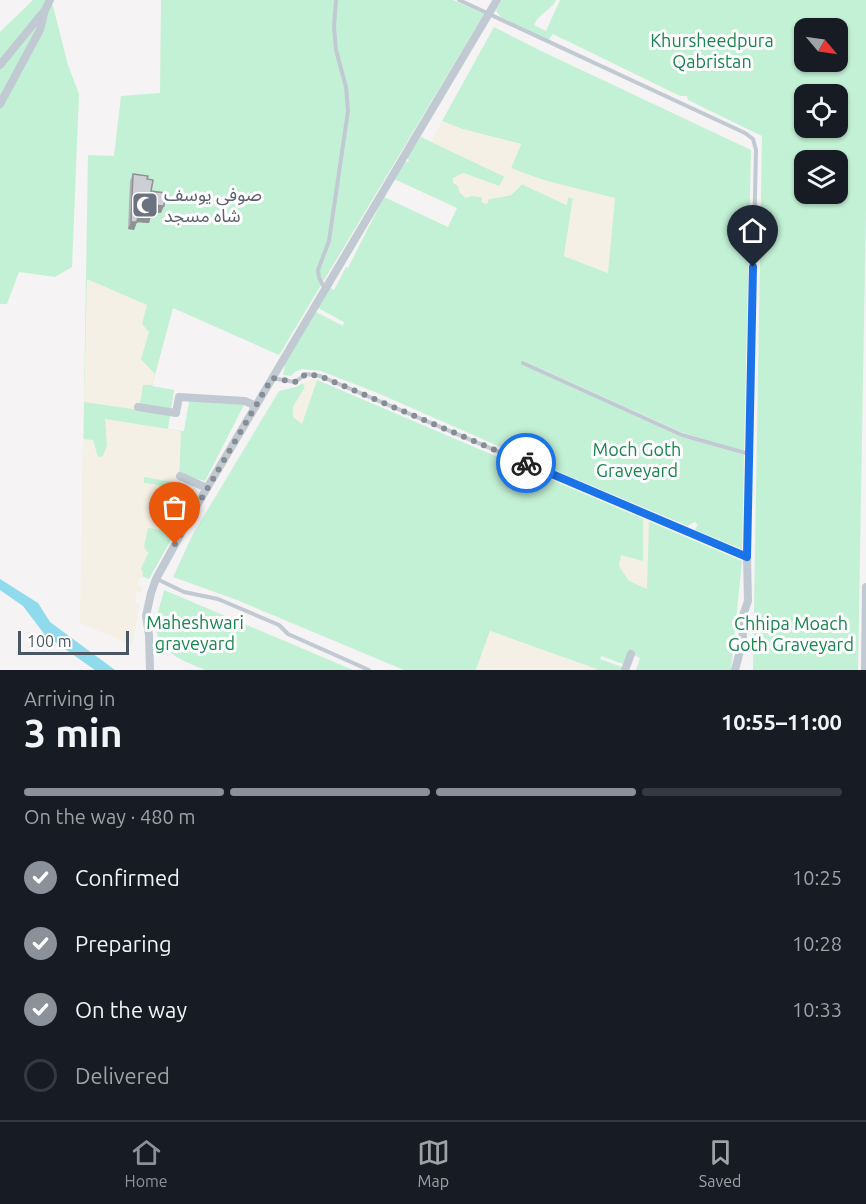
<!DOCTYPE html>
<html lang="en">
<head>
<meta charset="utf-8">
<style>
  body { margin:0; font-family:Ubuntu,"Noto Sans Arabic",sans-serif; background:#20242c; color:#f1f3f6; height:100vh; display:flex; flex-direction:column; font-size:22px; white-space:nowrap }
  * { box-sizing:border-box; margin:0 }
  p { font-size:20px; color:#9ea1a6 }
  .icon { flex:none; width:33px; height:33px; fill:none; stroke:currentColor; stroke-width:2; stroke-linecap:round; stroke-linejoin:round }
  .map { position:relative; height:670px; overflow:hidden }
  .sheet { display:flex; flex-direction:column; background:#171b24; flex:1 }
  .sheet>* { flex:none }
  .needle { width:39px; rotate:119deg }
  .controls { position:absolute; left:794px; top:18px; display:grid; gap:12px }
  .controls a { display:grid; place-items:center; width:54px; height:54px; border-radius:12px; background:#171b24; box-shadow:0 2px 4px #0004; font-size:30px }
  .scale { position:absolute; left:18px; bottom:15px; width:111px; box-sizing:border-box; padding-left:6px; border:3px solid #4a5661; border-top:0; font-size:16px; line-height:21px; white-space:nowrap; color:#4a5661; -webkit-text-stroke:4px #fff; paint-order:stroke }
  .pin { position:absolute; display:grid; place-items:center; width:51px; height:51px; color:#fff; margin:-62px -26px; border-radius:50% 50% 50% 0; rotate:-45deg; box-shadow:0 0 6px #0007 }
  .pin .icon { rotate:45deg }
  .courier { position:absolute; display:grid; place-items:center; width:60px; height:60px; margin:-30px; border:4px solid #1a73e8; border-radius:50%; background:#fff; color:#222; box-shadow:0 2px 8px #0007 }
  .head em { font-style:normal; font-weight:600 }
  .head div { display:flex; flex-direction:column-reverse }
  .head { display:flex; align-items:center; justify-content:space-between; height:102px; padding:0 24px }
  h1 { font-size:39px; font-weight:600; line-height:45px }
  .bar { display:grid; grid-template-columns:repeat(4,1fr); gap:9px 6px; align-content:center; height:72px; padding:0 24px }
  .bar i { height:8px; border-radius:4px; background:#363941 }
  .bar .current { background:#8c9099 }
  .bar p { grid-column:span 4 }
  ol { padding:0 24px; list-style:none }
  li { display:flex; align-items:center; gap:18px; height:66px }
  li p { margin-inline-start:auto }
  li .icon { padding:6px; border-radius:50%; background:#8c9099; color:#fff; stroke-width:4 }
  li:last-child { color:#9ea1a6 }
  li i { width:33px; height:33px; border:3px solid #363941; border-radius:50% }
  .dock { display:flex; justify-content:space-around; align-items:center; height:84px; border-top:2px solid #363941; background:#171b24; font-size:16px; color:#9ea1a6 }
  .dock a { display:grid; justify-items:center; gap:3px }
  .dock .current { color:#8c9099 }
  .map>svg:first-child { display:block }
  .green { fill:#c3f1d5; fill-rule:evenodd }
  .sand { fill:#f5f0e5 }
  .water { fill:#90daee }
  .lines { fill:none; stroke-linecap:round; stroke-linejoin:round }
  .lane { stroke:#c1cad2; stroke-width:4 }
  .street { stroke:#c1cad2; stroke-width:8 }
  .wall { fill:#b0b2b7 }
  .shaded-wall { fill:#909195 }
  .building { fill:#cdcfd5; stroke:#909195; stroke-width:1.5 }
  .done { stroke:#868d94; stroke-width:6; stroke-dasharray:0 10.8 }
  .route { stroke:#1a73e8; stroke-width:8 }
  .labels { text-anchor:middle; stroke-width:6; stroke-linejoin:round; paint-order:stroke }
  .park-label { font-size:18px; fill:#17864f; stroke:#fff }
  .worship-label { font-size:18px; fill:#5b616d; stroke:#fff; text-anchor:start }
</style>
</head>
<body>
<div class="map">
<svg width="866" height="670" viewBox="0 0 866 670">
  <rect width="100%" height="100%" fill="#f5f3f3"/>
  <!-- green -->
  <path class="green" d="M 33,0 L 49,0 L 53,6 L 68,65 L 79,94 L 72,267 L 55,277 L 19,272 L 7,304 L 0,304 L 0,32 Z
    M 161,0 L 453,0 L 484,14 L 279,355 L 173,308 L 152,386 L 174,390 L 168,429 L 184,431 L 189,401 L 244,405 L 205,481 L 180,474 L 180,483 L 199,490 L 149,579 L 142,576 L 143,574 L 141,568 L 148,553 L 82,521 L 88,155 L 114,156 L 121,96 L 160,93 Z
    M 502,0 L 556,0 C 551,11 541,11 534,25 L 546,31 L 560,0 L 866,0 L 866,206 L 858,670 L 753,670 L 762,136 L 688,100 L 687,96 L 680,96 L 553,34 L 548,40 L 501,17 L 496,11 ZM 804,28 L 837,28 L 837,62 L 804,62 ZM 804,94 L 837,94 L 837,128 L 804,128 ZM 804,160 L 837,160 L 837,194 L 804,194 Z
    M 494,27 L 539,50 L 751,150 L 744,451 L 681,432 L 524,361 L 522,364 L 682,437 L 744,455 L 742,549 L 695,530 L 698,524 L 694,522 L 688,526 L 516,454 L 380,394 L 321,371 L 302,369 L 295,372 L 291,376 L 283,375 L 285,364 L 316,312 L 343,326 L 344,322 L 318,308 L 329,287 L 334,290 L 346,267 L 348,268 L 384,197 L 448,227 L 457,208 L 394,179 L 404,163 L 409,161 L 407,157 L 421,137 L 505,176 L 499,186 L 463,173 L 458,186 L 460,193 L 489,199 L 511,195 L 522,184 L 566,205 L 568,197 L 573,198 L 564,256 L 608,273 L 569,188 L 525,174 L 511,168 L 521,144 L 462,129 L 442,121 Z
    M 317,380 L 742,561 L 731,670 L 636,670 L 640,658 L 634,655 L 623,664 L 601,656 L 600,659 L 622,667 L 621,670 L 596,670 L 490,631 L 476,670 L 404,670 L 237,600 L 173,577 L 193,534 L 279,391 L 296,387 L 303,383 L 305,387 L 293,407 L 301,424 Z
    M 164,590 L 353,670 L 206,670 C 187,663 157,652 156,627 C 155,616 162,601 164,590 Z"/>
  <!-- sand -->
  <path class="sand" d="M 442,121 L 462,129 L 521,144 L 511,168 L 543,180 L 615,198 L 608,273 L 564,256 L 573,198 L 568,197 L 567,205 L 522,184 L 511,195 L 489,199 L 487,204 L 482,203 L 482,197 L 471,196 L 466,198 L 460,193 L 458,186 L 453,183 L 453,178 L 463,173 L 499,186 L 505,177 L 431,142 Z
    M 87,279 L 147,305 L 142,324 L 149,332 L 141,359 L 155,374 L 152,385 L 143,385 L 139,410 L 84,402 Z
    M 312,379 L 317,380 L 302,424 L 293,417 C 292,401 300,400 305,387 L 303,383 Z
    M 105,419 L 181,431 L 179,483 L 144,477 L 144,483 L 176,487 L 175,492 L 179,494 L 184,483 L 199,490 L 175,532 L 148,528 L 144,547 L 148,553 L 141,568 L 143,574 L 137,584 L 144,588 L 142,592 L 137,592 L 135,602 L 140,604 L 132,645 L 80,623 L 83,439 L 93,440 L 98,457 L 103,456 L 107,445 Z
    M 643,518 L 649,520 L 647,589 L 629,581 L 619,566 L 621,555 L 643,561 Z
    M 490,631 L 597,669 L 596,670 L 476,670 Z"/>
  <!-- water -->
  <path class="water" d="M 0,579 L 38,603 L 50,622 L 115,670 L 95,670 L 45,635 L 23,606 L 0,590 Z"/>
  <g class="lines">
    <!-- lane -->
    <path class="lane" d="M 325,289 L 319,278 L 318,270 L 329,241 L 348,111 L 346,87 L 336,50 L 334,27 L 336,0
      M 523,363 L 682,435 L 749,454
      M 272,378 L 295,382 L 306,374 L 320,376 L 747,557 L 756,150 L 753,139 L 745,133 L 459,0
      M 157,579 L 184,592 L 218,599 L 279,625 L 288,634 L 369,670"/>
    <!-- street -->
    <path class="street" d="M 0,65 L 45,10 L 50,0
      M 0,104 L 40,30 L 45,10
      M 138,407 L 176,413 L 179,397 L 245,401 L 256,406
      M 180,476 L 207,488
      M 150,670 L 149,635 L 146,616 L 151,593 L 156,579 L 194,510 L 497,0
      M 625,670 L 631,654
      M 735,670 L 743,640 L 742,618 L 748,601 L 747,557
      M 865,670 L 866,587"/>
  </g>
  <!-- wall -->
  <path class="wall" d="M 133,174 L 147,179 L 151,191 L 161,213 L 152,212 L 149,223 L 137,222 L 134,230 L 128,229 L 130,181 Z"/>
  <!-- shaded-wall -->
  <path class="shaded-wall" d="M 153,205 L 164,206 L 161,213 L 150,212 Z
    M 138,215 L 151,216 L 149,223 L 135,222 Z
    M 131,222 L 137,222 L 134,230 L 128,229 Z"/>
  <!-- building -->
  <path class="building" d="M 133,174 L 148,176 L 147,179 L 153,180 L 151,191 L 165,193 L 164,206 L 153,205 L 151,216 L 138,215 L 137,222 L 131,222 Z"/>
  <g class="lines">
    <!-- done -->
    <path class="done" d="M 175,544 L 272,378 L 295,382 L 306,374 L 320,376 L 526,463"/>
    <!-- route -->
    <path class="route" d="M 526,463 L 747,557 L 753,267"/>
  </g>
  <!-- icons -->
  <defs>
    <symbol id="mosque-square" viewBox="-11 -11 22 22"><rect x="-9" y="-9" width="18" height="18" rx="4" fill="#6b7280" stroke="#fff"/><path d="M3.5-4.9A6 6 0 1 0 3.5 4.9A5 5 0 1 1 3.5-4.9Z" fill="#fff"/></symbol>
  </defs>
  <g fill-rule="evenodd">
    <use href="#mosque-square" x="130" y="190" width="30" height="30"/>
  </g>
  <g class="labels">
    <!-- park labels -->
    <g class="park-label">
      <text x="712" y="47">Khursheedpura<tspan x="712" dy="21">Qabristan</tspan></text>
      <text x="637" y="456">Moch Goth<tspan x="637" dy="21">Graveyard</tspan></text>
      <text x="195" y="629">Maheshwari<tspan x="195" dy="21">graveyard</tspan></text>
      <text x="791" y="630">Chhipa Moach<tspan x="791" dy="21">Goth Graveyard</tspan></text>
    </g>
    <!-- worship labels -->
    <g class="worship-label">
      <text x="164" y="201">صوفی یوسف<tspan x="164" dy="21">شاہ مسجد</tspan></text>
    </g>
  </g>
</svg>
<div class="controls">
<a><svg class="needle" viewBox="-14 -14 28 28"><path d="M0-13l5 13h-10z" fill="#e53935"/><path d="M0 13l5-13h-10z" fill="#9ea1a6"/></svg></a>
<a><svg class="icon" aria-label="locate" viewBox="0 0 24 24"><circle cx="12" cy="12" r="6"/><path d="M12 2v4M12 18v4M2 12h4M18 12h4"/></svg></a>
<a><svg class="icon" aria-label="layers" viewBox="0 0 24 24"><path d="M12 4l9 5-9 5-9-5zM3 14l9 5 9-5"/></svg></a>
</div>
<div class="scale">100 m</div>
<div class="pin" style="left:175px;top:544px;background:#ea580c"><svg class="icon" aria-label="bag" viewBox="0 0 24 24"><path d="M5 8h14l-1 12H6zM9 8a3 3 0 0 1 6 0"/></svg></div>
<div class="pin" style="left:753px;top:267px;background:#1f2937"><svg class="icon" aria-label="home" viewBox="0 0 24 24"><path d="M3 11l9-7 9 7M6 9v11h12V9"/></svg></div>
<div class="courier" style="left:526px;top:463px"><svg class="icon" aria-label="bike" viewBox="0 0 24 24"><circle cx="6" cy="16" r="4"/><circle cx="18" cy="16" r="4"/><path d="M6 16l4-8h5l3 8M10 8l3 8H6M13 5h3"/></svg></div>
</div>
<section class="sheet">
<div class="head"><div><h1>3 min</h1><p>Arriving in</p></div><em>10:55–11:00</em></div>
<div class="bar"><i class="current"></i><i class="current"></i><i class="current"></i><i></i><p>On the way · 480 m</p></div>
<ol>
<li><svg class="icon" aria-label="check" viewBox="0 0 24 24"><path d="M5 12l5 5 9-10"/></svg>Confirmed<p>10:25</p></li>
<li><svg class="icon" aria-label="check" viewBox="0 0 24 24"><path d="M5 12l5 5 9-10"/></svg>Preparing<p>10:28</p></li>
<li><svg class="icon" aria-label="check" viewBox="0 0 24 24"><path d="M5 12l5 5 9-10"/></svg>On the way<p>10:33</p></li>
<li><i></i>Delivered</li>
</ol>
</section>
<nav class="dock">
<a class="current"><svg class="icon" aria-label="home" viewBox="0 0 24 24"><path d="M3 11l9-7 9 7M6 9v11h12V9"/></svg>Home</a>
<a><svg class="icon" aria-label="map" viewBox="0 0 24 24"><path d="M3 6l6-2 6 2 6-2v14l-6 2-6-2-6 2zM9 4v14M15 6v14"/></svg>Map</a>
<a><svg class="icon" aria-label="saved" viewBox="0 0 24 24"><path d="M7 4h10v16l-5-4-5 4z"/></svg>Saved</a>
</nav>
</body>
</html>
